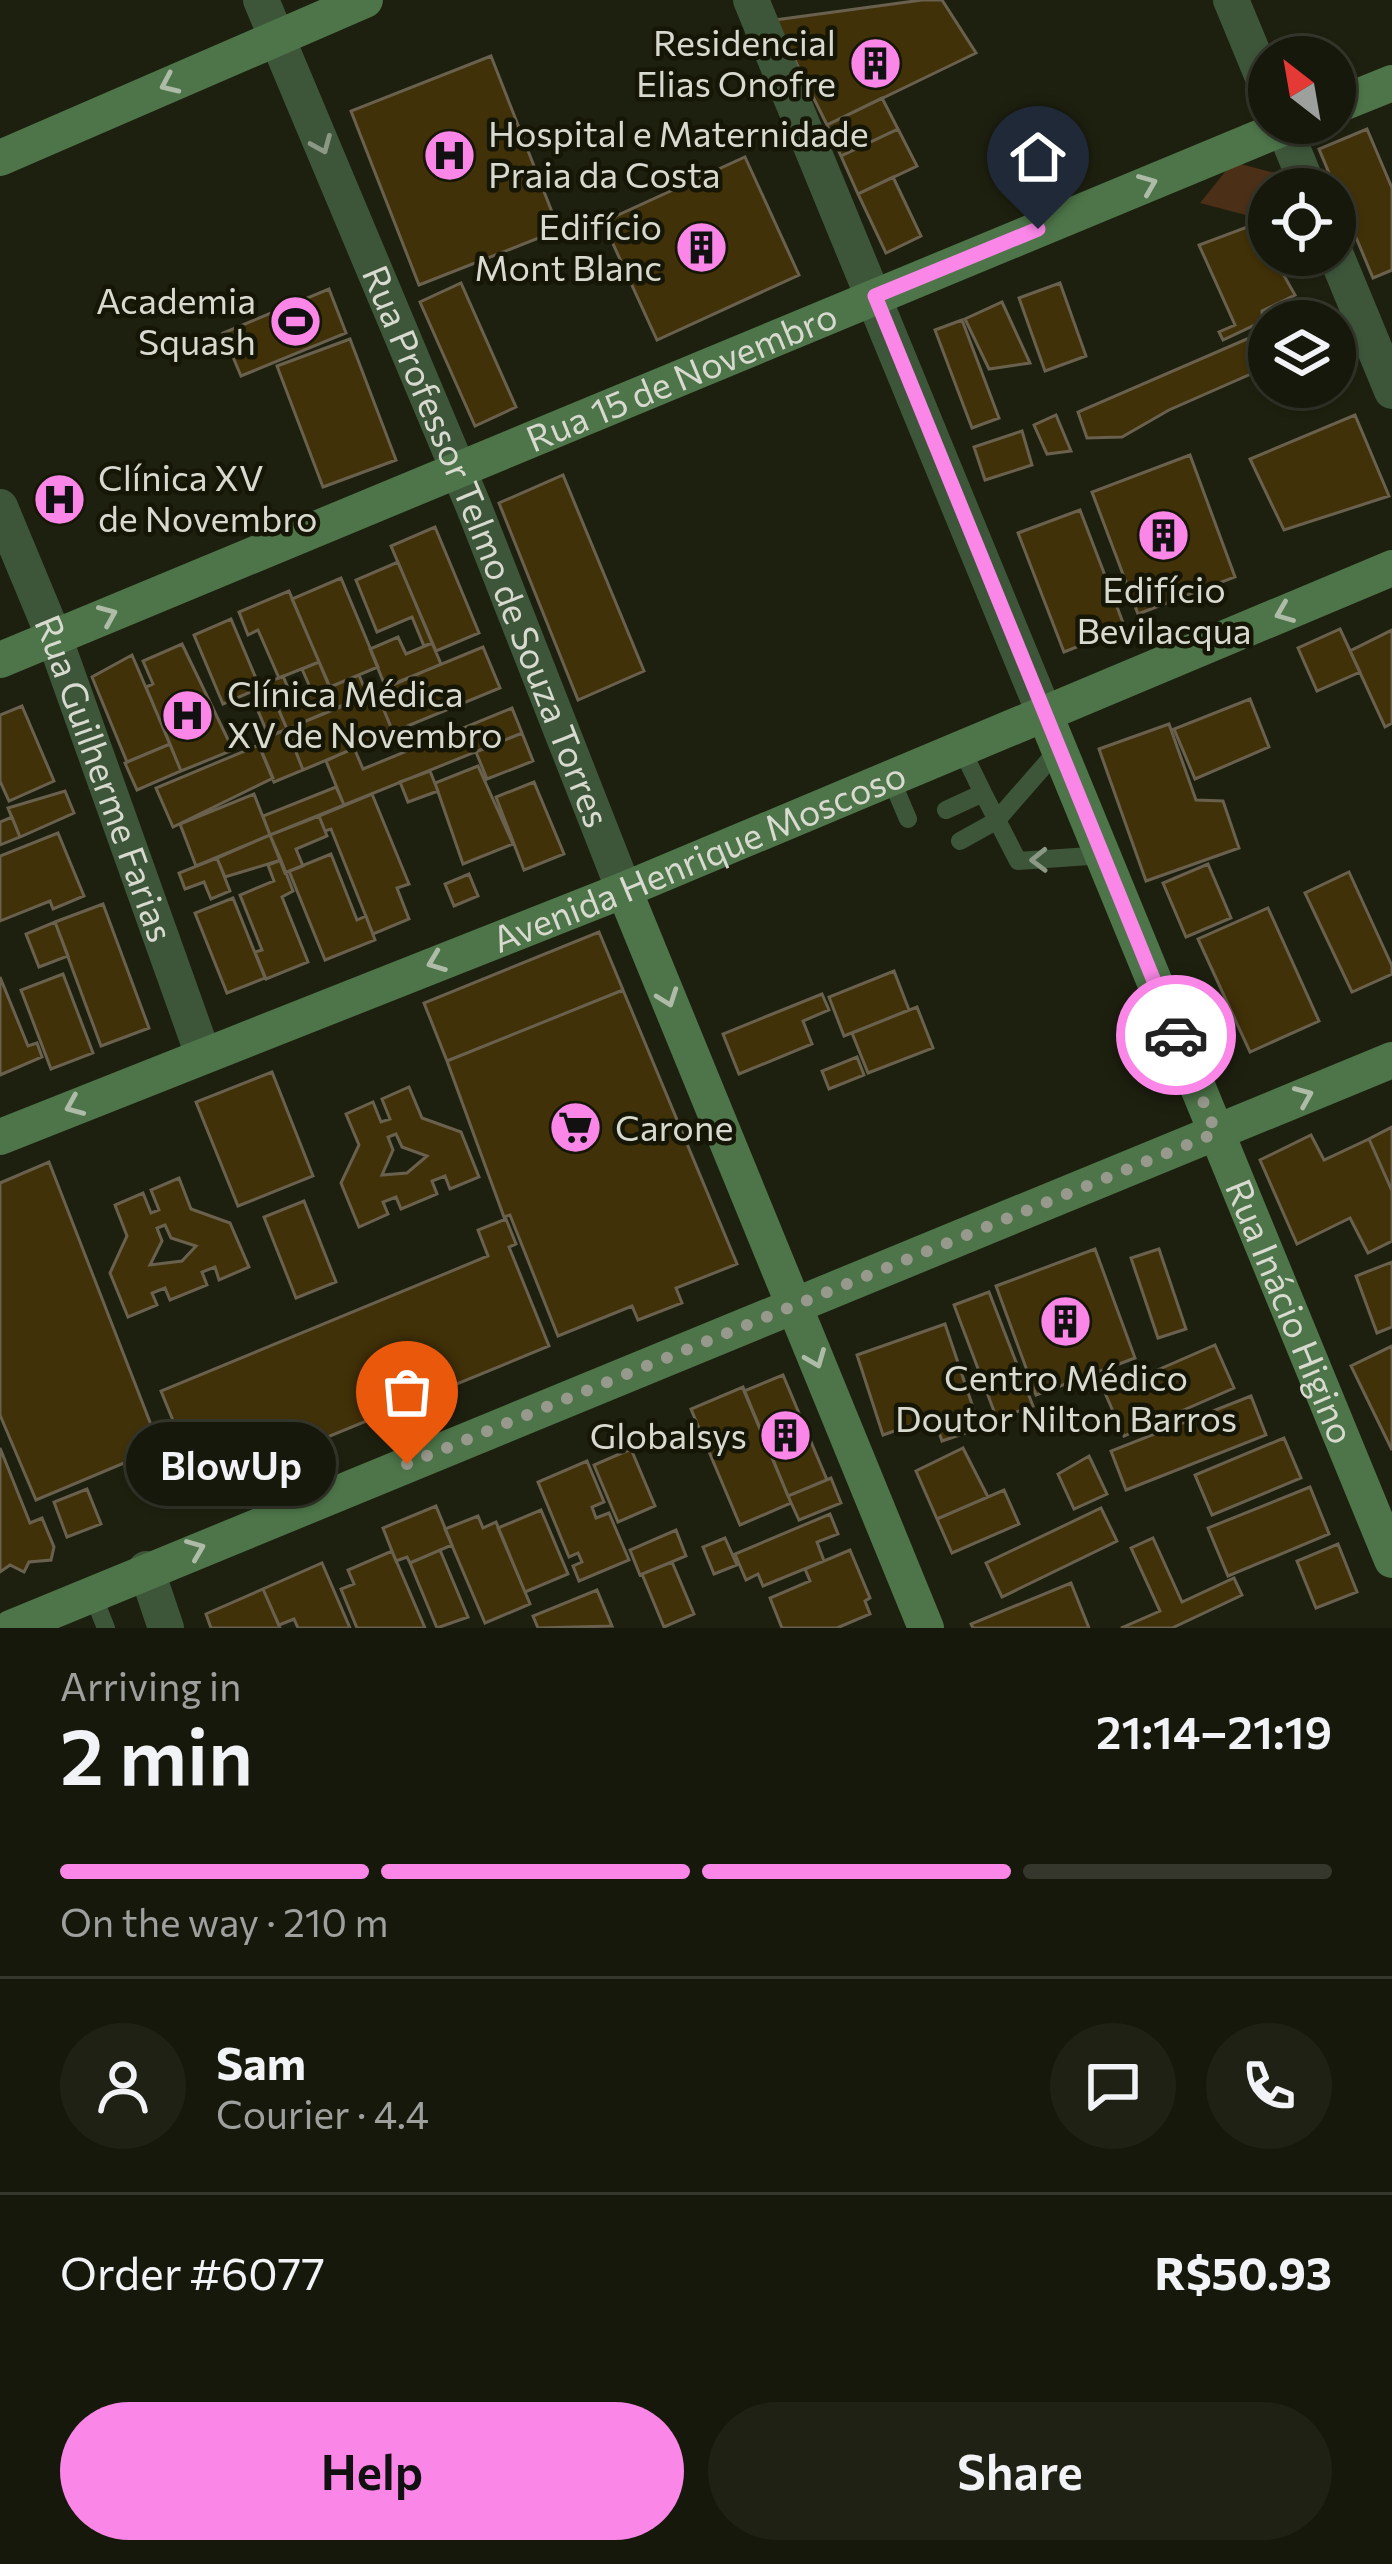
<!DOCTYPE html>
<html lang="en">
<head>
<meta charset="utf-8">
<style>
  body { margin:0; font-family:Commissioner,sans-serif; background:#1f2114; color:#f1f3f6; height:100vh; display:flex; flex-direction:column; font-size:45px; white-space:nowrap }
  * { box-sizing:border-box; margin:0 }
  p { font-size:39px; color:#9ea09d }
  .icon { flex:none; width:66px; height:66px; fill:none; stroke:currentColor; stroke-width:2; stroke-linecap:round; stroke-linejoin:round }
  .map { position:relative; height:1628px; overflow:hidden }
  .panel { display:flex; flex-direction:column; background:#16180b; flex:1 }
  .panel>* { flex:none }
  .needle { width:78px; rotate:329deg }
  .fabs { position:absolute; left:1248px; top:36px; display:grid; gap:24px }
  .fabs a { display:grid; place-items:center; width:108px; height:108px; border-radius:50%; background:#16180b; box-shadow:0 3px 9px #0004,0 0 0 3px #35372c; font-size:60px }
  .pin { position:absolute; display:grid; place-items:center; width:102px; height:102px; color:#fff; margin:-123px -51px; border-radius:50% 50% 50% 0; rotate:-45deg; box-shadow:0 0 12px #0007 }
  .pin .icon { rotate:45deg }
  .courier { position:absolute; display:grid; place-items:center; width:120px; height:120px; margin:-60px; border:9px solid #fa87e7; border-radius:50%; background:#fff; color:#222; box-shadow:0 3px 15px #0007 }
  .bubble { position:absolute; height:84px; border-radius:42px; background:#16180b; box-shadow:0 3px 9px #0004,0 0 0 3px #35372c; font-size:39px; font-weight:600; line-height:84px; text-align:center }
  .headline em { font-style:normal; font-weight:600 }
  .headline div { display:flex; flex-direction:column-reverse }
  .headline { display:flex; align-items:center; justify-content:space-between; height:204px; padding:0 60px }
  h1 { font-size:78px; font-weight:600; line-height:90px }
  .bar { display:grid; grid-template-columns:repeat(4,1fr); gap:18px 12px; align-content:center; height:144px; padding:0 60px }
  .bar i { height:15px; border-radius:9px; background:#35372c }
  .bar .selected { background:#fa87e7 }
  .bar p { grid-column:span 4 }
  .line { display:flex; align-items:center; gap:30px; padding:0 60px; border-top:3px solid #35372c }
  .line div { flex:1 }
  .round { display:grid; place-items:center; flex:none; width:126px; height:126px; border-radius:63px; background:#1f2114 }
  .cta { display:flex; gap:24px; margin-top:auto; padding:24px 60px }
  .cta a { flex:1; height:138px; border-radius:72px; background:#fa87e7; color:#111; font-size:48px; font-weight:600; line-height:138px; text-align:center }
  .cta a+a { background:#1f2114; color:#f1f3f6 }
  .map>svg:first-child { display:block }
  .green { fill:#4b2f17 }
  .building { fill:#413108; stroke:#69604e; stroke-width:3; fill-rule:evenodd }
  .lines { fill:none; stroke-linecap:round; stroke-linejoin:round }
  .lane { stroke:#3d563a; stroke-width:18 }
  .street { stroke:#3d563a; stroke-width:36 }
  .secondary { stroke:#4d7549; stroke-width:36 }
  .oneway { stroke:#aebca7 }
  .oneway2 { stroke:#8a9884 }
  .done { stroke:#97998c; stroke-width:12; stroke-dasharray:0 21.6 }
  .route { stroke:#fa87e7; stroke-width:15 }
  .labels { text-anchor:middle; stroke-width:9; stroke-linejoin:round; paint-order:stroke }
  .poi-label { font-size:36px; fill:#d8dacf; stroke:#151606; text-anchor:end }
  .street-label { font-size:36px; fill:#d8dacf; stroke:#151606 }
</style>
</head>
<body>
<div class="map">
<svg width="1392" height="1628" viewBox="0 0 1392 1628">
  <rect width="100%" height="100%" fill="#1e200f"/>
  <!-- green -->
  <path class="green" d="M 1233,162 L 1283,175 L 1279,189 L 1269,189 L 1269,221 L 1200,203 Z"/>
  <!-- building -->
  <path class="building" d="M 922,0 L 942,0 L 976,53 L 827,125 L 775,20 Z
    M 491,56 L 559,230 L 419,285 L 351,111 Z
    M 882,98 L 898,129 L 841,156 L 827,125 Z
    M 898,129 L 917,166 L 858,194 L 841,156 Z
    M 1367,129 L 1392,188 L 1392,270 L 1373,278 L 1319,149 Z
    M 745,157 L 799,275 L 657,340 L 603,222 Z
    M 893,177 L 921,236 L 886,253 L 858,194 Z
    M 1255,224 L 1295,295 L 1262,311 L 1263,321 L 1223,340 L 1219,332 L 1235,325 L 1199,245 Z
    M 461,283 L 516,407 L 475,426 L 420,302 Z
    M 1060,283 L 1086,356 L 1045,371 L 1019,298 Z
    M 329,289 L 346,333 L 241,376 L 223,333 Z
    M 1002,302 L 1030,363 L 989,369 L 965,319 Z
    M 962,320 L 999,418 L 972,428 L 935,330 Z
    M 1256,335 L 1269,366 L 1169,410 L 1122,437 L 1087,438 L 1078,412 Z
    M 350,339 L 396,460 L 323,487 L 277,366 Z
    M 1056,415 L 1071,451 L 1047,454 L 1034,425 Z
    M 1355,415 L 1389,496 L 1284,530 L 1250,459 Z
    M 1022,431 L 1032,465 L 985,480 L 974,447 Z
    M 1190,455 L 1235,577 L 1138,614 L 1092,492 Z
    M 563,475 L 644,671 L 578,700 L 499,503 Z
    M 1080,510 L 1125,628 L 1064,652 L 1018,533 Z
    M 435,527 L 479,633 L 436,651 L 391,546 Z
    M 398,562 L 432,643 L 424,646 L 412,617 L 377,632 L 356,580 Z
    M 341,578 L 378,667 L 330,687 L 292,599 Z
    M 289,591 L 319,662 L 279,678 L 258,630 L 248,635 L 239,612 Z
    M 231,619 L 260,688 L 223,704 L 194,635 Z
    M 1340,629 L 1360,672 L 1317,691 L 1298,648 Z
    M 1392,630 L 1392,723 L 1385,727 L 1350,651 Z
    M 398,637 L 406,654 L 432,643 L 441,664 L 386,688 L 370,649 Z
    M 182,644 L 233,750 L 181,771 L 146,687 L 153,684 L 143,661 Z
    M 483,647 L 500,688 L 393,732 L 376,691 Z
    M 132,655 L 170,744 L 127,762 L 92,677 Z
    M 319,662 L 338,708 L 287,729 L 267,683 L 283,676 L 294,702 L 313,694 L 302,669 Z
    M 359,675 L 367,695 L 338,708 L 330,687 Z
    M 376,691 L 393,732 L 303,770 L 287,729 Z
    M 274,699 L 287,729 L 269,737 L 256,706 Z
    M 1250,699 L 1269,747 L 1195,779 L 1174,729 Z
    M 22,706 L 54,781 L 9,801 L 0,781 L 0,715 Z
    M 512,708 L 522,733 L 344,805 L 326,761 L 354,748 L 363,769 Z
    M 1169,724 L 1196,800 L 1223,801 L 1239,848 L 1146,881 L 1099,749 Z
    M 287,729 L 303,770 L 274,782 L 257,741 Z
    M 522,733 L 533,761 L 487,779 L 476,752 Z
    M 170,744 L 181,771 L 137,790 L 125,763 Z
    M 259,745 L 273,778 L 173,827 L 156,788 Z
    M 478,766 L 513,844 L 463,864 L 435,783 Z
    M 430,771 L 438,791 L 408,802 L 400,782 Z
    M 534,782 L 564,854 L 524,870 L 496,797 Z
    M 336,787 L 344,805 L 270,835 L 263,816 Z
    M 65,791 L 74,813 L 20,837 L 8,808 Z
    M 254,794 L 270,835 L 196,866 L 180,824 Z
    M 372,794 L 409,884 L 397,888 L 409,919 L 373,934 L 331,829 L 325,831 L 319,816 Z
    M 319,816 L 327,836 L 296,849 L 303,866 L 285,873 L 270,835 Z
    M 12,817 L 20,837 L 0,845 L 0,822 Z
    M 58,833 L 84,896 L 53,909 L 50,901 L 0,921 L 0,856 Z
    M 270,835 L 281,860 L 225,877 L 217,858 Z
    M 331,854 L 357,920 L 366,916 L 375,940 L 325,960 L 289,871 Z
    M 217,858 L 230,891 L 211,899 L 204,882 L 185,889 L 179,873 Z
    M 281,860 L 293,891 L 282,897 L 308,962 L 266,979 L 255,952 L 262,950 L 240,895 L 274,881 L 268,865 Z
    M 1208,864 L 1231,918 L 1186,937 L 1163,883 Z
    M 1349,872 L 1392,966 L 1392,974 L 1352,992 L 1305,893 Z
    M 469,874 L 478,896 L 454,906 L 445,884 Z
    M 233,898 L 265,978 L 227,993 L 195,913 Z
    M 103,904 L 149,1028 L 101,1046 L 55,922 Z
    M 1268,908 L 1319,1021 L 1250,1052 L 1198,939 Z
    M 55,922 L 68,956 L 39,967 L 26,934 Z
    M 599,932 L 623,990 L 447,1061 L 424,1003 Z
    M 894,971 L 909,1010 L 844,1036 L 829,997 Z
    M 63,974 L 93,1053 L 51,1069 L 21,990 Z
    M 0,977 L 28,1046 L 37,1043 L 42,1057 L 0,1075 Z
    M 623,990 L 737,1264 L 676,1288 L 682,1303 L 638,1320 L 632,1306 L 558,1336 L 510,1215 L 504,1217 L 447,1061 Z
    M 822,994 L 829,1010 L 803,1021 L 812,1044 L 739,1074 L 723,1034 Z
    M 917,1007 L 933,1048 L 868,1073 L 852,1033 Z
    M 857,1057 L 864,1075 L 829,1089 L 822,1071 Z
    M 272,1072 L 313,1176 L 238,1206 L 196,1102 Z
    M 409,1087 L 422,1118 L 461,1132 L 479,1177 L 450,1189 L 445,1176 L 432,1181 L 437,1194 L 401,1209 L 396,1197 L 383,1202 L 388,1214 L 359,1227 L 341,1183 L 359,1145 L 346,1114 L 373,1102 L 381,1122 L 390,1119 L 382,1099 ZM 396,1134 L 402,1147 L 427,1156 L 407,1173 L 382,1175 L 393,1150 L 388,1137 Z
    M 1392,1127 L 1392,1191 L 1369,1139 Z
    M 1311,1135 L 1324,1160 L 1369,1139 L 1392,1191 L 1392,1241 L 1368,1253 L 1350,1218 L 1297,1244 L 1260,1160 Z
    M 49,1162 L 160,1448 L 36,1500 L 0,1415 L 0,1183 Z
    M 179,1178 L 191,1209 L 230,1223 L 249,1267 L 219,1280 L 215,1267 L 202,1272 L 207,1285 L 170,1300 L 165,1288 L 152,1293 L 157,1305 L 128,1317 L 110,1273 L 127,1236 L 115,1205 L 143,1193 L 151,1213 L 159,1210 L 151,1190 ZM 165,1225 L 171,1238 L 196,1246 L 182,1261 L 150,1265 L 162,1241 L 157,1228 Z
    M 304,1201 L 336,1282 L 296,1298 L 264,1217 Z
    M 506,1219 L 516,1244 L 509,1247 L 549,1346 L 201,1489 L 161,1391 L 488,1256 L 478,1230 Z
    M 1095,1249 L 1135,1358 L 1036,1395 L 996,1286 Z
    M 1159,1249 L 1186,1329 L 1158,1338 L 1131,1258 Z
    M 1392,1262 L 1392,1327 L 1377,1333 L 1356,1276 Z
    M 989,1292 L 1033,1406 L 997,1419 L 954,1305 Z
    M 945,1324 L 980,1428 L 942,1441 L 934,1417 L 883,1435 L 857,1355 Z
    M 1215,1345 L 1234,1388 L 1124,1436 L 1105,1393 Z
    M 1392,1346 L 1392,1450 L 1351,1366 Z
    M 783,1375 L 827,1480 L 788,1496 L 744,1391 Z
    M 743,1387 L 791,1503 L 740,1525 L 691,1409 Z
    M 1251,1396 L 1266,1435 L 1126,1490 L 1111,1451 Z
    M 1284,1438 L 1301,1478 L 1212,1515 L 1195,1475 Z
    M 0,1448 L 30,1523 L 42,1518 L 54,1547 L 51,1560 L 29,1562 L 24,1572 L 10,1565 L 0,1572 Z
    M 963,1448 L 988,1497 L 937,1519 L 916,1471 Z
    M 631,1449 L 655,1506 L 618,1522 L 594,1465 Z
    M 1089,1456 L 1107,1494 L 1074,1509 L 1058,1474 Z
    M 587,1461 L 604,1502 L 592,1507 L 596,1518 L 609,1513 L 629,1560 L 579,1581 L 573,1566 L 582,1562 L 578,1553 L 569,1557 L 538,1482 Z
    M 831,1478 L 841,1503 L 799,1520 L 788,1496 Z
    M 1310,1487 L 1329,1534 L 1228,1576 L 1208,1528 Z
    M 87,1489 L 101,1524 L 67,1537 L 54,1502 Z
    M 1004,1490 L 1019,1524 L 952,1553 L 937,1519 Z
    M 436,1506 L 452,1545 L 410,1563 L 407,1557 L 396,1561 L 383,1528 Z
    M 1101,1508 L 1117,1541 L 1002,1597 L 986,1563 Z
    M 541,1510 L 568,1574 L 525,1592 L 498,1528 Z
    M 830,1514 L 838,1534 L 817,1542 L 824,1561 L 763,1586 L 758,1574 L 746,1580 L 735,1554 Z
    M 478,1516 L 483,1528 L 496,1522 L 530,1604 L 485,1623 L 445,1529 Z
    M 676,1530 L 686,1556 L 640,1575 L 630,1550 Z
    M 725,1538 L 737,1565 L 714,1574 L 703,1547 Z
    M 1153,1538 L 1182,1602 L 1234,1578 L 1242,1595 L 1172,1628 L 1121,1628 L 1160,1611 L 1131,1548 Z
    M 1338,1544 L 1357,1592 L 1316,1608 L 1297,1561 Z
    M 440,1550 L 468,1617 L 437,1628 L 410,1563 Z
    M 850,1550 L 870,1598 L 865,1601 L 870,1614 L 837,1628 L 782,1628 L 770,1598 L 810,1581 L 805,1569 Z
    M 392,1551 L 425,1628 L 357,1628 L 341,1589 L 354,1584 L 348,1570 Z
    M 672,1562 L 694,1614 L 664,1627 L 642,1574 Z
    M 322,1563 L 350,1628 L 298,1628 L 294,1619 L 279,1625 L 263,1589 Z
    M 1071,1583 L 1089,1628 L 973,1628 L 971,1624 Z
    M 263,1589 L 280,1628 L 211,1628 L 206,1614 Z
    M 597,1590 L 612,1626 L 538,1628 L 533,1616 Z"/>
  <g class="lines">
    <!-- lane -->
    <path class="lane" d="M 891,779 L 908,819
      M 983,793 L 1018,861 L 1104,855
      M 946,810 L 983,793 L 962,750
      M 960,841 L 996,821 L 1058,750
      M 92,1593 L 106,1628"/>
    <!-- street -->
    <g class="street">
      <path id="s1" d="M 261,0 L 473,505 L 624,890"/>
      <path d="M 751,0 L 1045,715"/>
      <path d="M 1231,0 L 1269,92"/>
      <path d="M 1282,123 L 1309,189"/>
      <path d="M 1335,253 L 1392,391"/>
      <path id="s2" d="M 0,507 L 54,637 L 202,1052"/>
      <path d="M 146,1569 L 166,1628"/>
    </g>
    <!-- secondary -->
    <g class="secondary">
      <path d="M 1335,106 L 1392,83"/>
      <path d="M 0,158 L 365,0"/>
      <path id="s3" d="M 0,660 L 1295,123"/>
      <path id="s4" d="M 1045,715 L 1392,1560"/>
      <path d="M 624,890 L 926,1628"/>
      <path id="s5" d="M 0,1137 L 624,890 L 1392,568"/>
      <path d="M 11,1628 L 1392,1060"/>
    </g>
  </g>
  <!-- one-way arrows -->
  <defs><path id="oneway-chevron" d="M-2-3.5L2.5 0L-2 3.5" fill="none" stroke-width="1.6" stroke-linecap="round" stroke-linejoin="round" transform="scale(3)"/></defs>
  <g class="oneway">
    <use href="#oneway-chevron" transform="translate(169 84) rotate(156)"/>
    <use href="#oneway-chevron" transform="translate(1148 184) rotate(-22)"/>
    <use href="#oneway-chevron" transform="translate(1284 613) rotate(158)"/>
    <use href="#oneway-chevron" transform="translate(108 615) rotate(-23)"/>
    <use href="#oneway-chevron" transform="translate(436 962) rotate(159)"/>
    <use href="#oneway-chevron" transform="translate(668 998) rotate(70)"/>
    <use href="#oneway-chevron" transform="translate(1304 1096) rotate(-23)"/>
    <use href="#oneway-chevron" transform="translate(74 1106) rotate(157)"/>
    <use href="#oneway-chevron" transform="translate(816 1359) rotate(68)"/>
    <use href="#oneway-chevron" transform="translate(196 1549) rotate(-22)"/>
  </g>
  <g class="oneway2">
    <use href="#oneway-chevron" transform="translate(322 145) rotate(67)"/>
    <use href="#oneway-chevron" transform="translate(1039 860) rotate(179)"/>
  </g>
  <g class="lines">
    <!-- done -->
    <path class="done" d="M 407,1464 L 1216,1133 L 1176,1035"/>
    <!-- route -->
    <path class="route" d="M 1038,229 L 875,296 L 1176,1035"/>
  </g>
  <!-- icons -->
  <defs>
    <symbol id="building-disc" viewBox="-11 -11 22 22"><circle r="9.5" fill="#fa87e7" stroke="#151606"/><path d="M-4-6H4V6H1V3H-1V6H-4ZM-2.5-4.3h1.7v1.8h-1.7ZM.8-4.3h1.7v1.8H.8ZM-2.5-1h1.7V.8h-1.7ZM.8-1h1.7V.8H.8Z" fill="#111"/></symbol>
    <symbol id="hospital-disc" viewBox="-11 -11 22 22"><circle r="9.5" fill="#fa87e7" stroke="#151606"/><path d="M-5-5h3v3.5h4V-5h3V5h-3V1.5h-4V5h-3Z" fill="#111"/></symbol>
    <symbol id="stadium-disc" viewBox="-11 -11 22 22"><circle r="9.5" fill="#fa87e7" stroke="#151606"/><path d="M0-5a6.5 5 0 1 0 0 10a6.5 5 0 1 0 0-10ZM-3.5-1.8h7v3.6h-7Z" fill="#111"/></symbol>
    <symbol id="supermarket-disc" viewBox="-11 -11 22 22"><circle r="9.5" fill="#fa87e7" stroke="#151606"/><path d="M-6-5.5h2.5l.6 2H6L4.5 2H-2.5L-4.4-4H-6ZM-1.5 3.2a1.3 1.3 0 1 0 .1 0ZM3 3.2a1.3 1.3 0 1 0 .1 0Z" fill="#111"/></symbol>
  </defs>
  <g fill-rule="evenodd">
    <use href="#building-disc" x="846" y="34" width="59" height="59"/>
    <use href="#hospital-disc" x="420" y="126" width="59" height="59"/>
    <use href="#building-disc" x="672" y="218" width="59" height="59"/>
    <use href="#stadium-disc" x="266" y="292" width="59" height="59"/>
    <use href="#hospital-disc" x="30" y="470" width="59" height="59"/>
    <use href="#building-disc" x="1134" y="506" width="59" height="59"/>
    <use href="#hospital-disc" x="158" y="686" width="59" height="59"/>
    <use href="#supermarket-disc" x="546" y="1098" width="59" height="59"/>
    <use href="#building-disc" x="1036" y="1292" width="59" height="59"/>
    <use href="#building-disc" x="756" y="1406" width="59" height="59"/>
  </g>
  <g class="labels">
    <!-- poi labels -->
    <g class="poi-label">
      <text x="836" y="56">Residencial<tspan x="836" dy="41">Elias Onofre</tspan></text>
      <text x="488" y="147" text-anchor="start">Hospital e Maternidade<tspan x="488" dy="41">Praia da Costa</tspan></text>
      <text x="662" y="240">Edifício<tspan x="662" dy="41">Mont Blanc</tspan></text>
      <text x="256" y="314">Academia<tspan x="256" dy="41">Squash</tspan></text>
      <text x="98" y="491" text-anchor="start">Clínica XV<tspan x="98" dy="41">de Novembro</tspan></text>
      <text x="1164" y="603" text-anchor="middle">Edifício<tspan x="1164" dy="41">Bevilacqua</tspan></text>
      <text x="227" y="707" text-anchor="start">Clínica Médica<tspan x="227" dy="41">XV de Novembro</tspan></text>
      <text x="615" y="1141" text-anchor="start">Carone</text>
      <text x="1066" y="1391" text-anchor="middle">Centro Médico<tspan x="1066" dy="41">Doutor Nilton Barros</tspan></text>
      <text x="747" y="1449">Globalsys</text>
    </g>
    <!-- street labels -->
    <g class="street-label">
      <text dy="13" stroke="none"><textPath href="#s3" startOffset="738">Rua 15 de Novembro</textPath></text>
      <text dy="13" stroke="none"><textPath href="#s1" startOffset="591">Rua Professor Telmo de Souza Torres</textPath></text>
      <text dy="13" stroke="none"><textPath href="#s2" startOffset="291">Rua Guilherme Farias</textPath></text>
      <text dy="13" stroke="none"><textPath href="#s5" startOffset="753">Avenida Henrique Moscoso</textPath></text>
      <text dy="13" stroke="none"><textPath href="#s4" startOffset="645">Rua Inácio Higino</textPath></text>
    </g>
  </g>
</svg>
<div class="fabs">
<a><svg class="needle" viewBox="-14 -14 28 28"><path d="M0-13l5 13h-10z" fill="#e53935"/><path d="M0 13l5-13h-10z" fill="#9ea09d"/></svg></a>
<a><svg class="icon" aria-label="locate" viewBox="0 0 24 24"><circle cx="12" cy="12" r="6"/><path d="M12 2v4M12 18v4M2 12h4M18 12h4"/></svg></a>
<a><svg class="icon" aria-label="layers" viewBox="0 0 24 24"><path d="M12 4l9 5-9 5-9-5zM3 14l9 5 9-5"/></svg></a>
</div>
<div class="pin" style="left:407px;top:1464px;background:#ea580c"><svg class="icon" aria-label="bag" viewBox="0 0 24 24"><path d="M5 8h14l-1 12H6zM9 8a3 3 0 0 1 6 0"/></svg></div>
<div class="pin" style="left:1038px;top:229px;background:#1f2937"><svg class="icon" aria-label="home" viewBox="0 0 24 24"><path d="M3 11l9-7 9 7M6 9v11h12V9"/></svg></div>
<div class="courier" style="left:1176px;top:1035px"><svg class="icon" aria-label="car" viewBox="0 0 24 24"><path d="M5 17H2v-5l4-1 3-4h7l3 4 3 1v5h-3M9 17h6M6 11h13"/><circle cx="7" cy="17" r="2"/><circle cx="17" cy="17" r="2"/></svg></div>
<div class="bubble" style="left:126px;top:1422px;width:210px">BlowUp</div>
</div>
<section class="panel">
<div class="headline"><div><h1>2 min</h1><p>Arriving in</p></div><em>21:14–21:19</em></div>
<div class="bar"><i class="selected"></i><i class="selected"></i><i class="selected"></i><i></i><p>On the way · 210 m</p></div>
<div class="line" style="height:216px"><a class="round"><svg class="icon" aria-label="person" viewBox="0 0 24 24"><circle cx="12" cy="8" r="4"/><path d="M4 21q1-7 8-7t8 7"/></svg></a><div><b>Sam</b><p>Courier · 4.4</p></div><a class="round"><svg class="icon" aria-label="chat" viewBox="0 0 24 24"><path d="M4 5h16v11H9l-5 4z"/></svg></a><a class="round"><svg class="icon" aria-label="phone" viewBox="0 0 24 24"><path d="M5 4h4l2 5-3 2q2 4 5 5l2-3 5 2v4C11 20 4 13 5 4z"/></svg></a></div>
<div class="line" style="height:156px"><div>Order #6077</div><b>R$50.93</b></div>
<div class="cta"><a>Help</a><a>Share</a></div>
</section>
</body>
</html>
